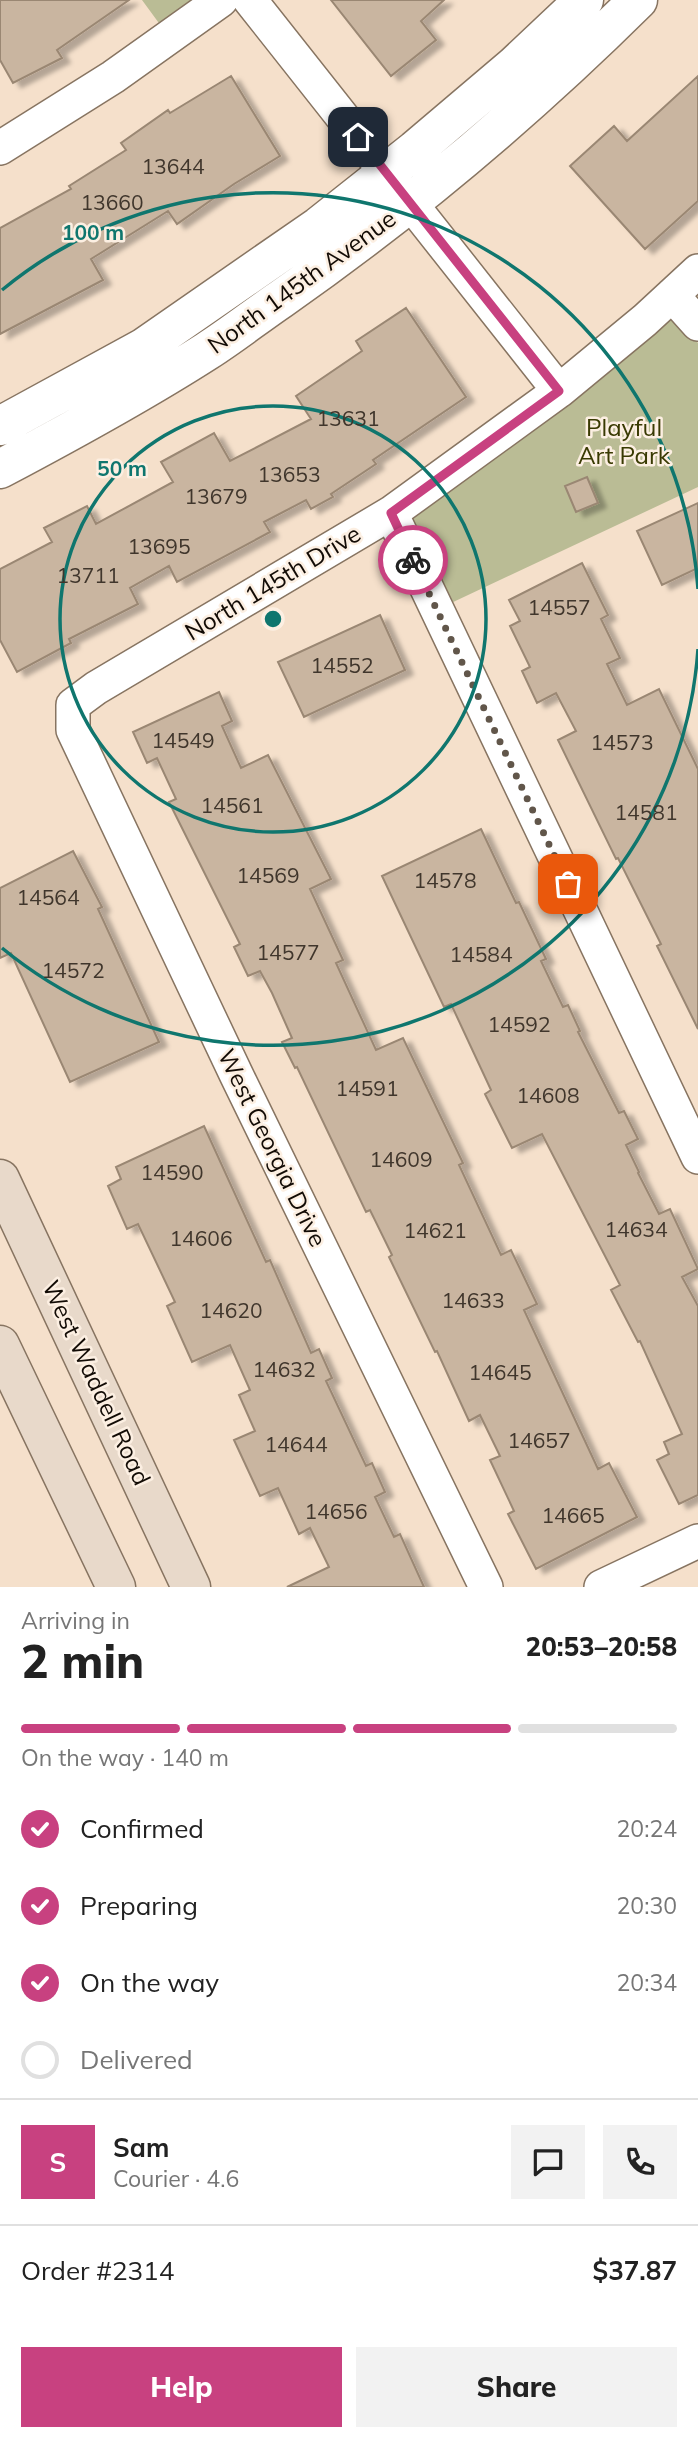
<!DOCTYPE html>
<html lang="en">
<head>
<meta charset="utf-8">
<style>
  body { margin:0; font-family:Mulish,sans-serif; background:#f2f2f2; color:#222; height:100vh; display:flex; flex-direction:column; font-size:26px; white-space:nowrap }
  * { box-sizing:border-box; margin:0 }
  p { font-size:23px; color:#767676 }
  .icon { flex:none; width:38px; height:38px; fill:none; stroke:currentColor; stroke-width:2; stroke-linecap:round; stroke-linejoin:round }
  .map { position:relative; height:1587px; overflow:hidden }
  .panel { display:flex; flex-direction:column; background:#fff; flex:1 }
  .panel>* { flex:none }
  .pin { position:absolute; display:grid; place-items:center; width:60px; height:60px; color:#fff; margin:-30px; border-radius:14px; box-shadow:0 4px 10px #0006 }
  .courier { position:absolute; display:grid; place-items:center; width:70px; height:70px; margin:-35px; border:5px solid #c84180; border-radius:50%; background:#fff; color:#222; box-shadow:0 2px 9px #0007 }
  .head em { font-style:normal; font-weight:800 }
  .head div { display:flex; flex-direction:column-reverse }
  .head { display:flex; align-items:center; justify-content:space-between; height:119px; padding:0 21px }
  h1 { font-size:46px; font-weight:800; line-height:52px }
  .bar { display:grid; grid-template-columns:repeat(4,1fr); gap:10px 7px; align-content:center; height:84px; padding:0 21px }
  .bar i { height:9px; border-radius:5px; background:#e0e0e0 }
  .bar .active { background:#c84180 }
  .bar p { grid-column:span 4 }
  .line { display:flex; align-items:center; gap:18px; padding:0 21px; border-top:2px solid #e0e0e0 }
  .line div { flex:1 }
  .round { display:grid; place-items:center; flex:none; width:74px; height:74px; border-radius:0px; background:#f2f2f2 }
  ol { padding:0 21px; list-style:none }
  li { display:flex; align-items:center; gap:21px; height:77px }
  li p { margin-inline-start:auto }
  li .icon { padding:7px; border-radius:50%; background:#c84180; color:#fff; stroke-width:4 }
  li:last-child { color:#767676 }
  li i { width:38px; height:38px; border:4px solid #e0e0e0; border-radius:50% }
  .cta { display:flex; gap:14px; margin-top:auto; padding:14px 21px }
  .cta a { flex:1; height:80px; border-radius:0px; background:#c84180; color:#fff; font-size:28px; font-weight:800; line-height:80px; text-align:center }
  .cta a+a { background:#f2f2f2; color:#222 }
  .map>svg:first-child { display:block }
  .green { fill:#babc95 }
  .building { fill:#c9b5a0; stroke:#9a8773; stroke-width:2; filter:url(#shadow) }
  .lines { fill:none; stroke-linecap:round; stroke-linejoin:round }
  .minor-casing { stroke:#877461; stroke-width:36 }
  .tertiary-casing { stroke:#877461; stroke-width:41 }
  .secondary-casing { stroke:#877461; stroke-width:41 }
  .minor { stroke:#fff; stroke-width:33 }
  .tertiary { stroke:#fff; stroke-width:38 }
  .secondary { stroke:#e8d9ca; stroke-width:38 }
  .done { stroke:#61564a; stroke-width:7; stroke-dasharray:0 12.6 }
  .route { stroke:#c84180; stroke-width:9 }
  .ring { fill:none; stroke:#0f766e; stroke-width:3.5 }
  .labels { text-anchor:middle; stroke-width:5; stroke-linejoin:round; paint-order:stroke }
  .number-label { font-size:21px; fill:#40362c }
  .street-label { font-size:24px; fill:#120b05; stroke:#fcefe2 }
  .park-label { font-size:24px; fill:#393a02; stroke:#fcefe2 }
  .centre { fill:#0f766e; stroke:#fcefe2; stroke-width:3.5 }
  .ring-label { font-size:21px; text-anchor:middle; font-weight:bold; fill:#0f766e; stroke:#fcefe2; stroke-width:5; stroke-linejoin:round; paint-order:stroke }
</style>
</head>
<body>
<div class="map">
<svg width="698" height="1587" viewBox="0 0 698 1587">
  <defs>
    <filter id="shadow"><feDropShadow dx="8" dy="4.5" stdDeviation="2" flood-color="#0004"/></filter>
  </defs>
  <rect width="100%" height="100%" fill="#f5e0cb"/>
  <!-- green -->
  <path class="green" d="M 142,0 L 201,0 L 164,30 Z
    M 669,311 L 698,343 L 698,487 L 449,604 L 407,518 Z"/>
  <!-- building -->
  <path class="building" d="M 0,0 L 129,0 L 57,50 L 62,58 L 13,83 L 0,60 Z
    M 331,0 L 444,0 L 421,21 L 436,40 L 391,76 Z
    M 231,76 L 280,156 L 234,184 L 177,224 L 168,211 L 91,259 L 103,280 L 0,334 L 0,228 L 71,189 L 69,186 L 126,150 L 121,143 L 168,110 L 170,113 Z
    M 698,76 L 698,201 L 645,249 L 570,166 L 614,126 L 627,141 Z
    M 406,308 L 466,397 L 373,460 L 376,464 L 331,494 L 333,497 L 311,509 L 306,500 L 264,522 L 270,532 L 177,582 L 169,566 L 130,588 L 138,604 L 69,639 L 71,643 L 17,672 L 0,640 L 0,569 L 52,542 L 44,528 L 87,506 L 96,524 L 173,482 L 161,462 L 214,433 L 230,461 L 311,419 L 296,396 L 362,351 L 356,341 Z
    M 587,477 L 598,503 L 576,512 L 565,486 Z
    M 698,503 L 698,568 L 662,585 L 637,531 Z
    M 582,563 L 608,615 L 601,619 L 620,658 L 607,664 L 627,705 L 659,689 L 698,769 L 698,1029 L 657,946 L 661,944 L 618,858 L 616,859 L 558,740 L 576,731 L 556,693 L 537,703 L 522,671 L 530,667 L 510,626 L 520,621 L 509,600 Z
    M 380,615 L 405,670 L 304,717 L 278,662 Z
    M 219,692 L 232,721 L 222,726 L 241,768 L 268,755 L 331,879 L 310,889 L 343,960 L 336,963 L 376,1050 L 403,1038 L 463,1163 L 459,1165 L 501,1255 L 511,1250 L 537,1304 L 524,1310 L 598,1469 L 609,1463 L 637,1517 L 536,1569 L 508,1514 L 514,1511 L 490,1460 L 500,1456 L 480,1415 L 469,1421 L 437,1351 L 435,1352 L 389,1257 L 392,1255 L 370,1210 L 366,1212 L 297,1067 L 295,1068 L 282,1042 L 292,1038 L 272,993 L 260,971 L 248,976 L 234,947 L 240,944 L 169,802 L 176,799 L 157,758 L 147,763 L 133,732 Z
    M 481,829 L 516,903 L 519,902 L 546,959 L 541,961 L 563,1007 L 568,1005 L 580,1031 L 578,1032 L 619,1113 L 624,1111 L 638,1139 L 626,1145 L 639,1172 L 638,1173 L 659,1214 L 670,1209 L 698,1269 L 682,1277 L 698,1306 L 698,1495 L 679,1504 L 657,1460 L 669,1454 L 664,1442 L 682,1434 L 640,1341 L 638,1342 L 611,1290 L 620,1285 L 542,1134 L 512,1148 L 485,1094 L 491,1090 L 451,1004 L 444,1007 L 382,876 Z
    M 73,851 L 102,907 L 98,909 L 159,1042 L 70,1082 L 11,953 L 0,958 L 0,888 Z
    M 204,1126 L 266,1262 L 270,1260 L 311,1353 L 319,1349 L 332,1378 L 326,1381 L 366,1466 L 372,1463 L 385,1492 L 375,1497 L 394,1537 L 400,1534 L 424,1587 L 287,1587 L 329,1567 L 310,1528 L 299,1534 L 278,1488 L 260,1496 L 234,1440 L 255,1431 L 239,1395 L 250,1390 L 230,1345 L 192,1362 L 167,1306 L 175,1302 L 138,1224 L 127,1229 L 108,1186 L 121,1179 L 116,1167 Z"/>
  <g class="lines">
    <defs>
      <path id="minor" d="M 250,0 L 559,391
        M 0,148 L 113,77 L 221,0
        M 672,295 L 698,324
        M 391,513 L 698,1157
        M 486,1587 L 236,1074 L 73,730 L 73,705 L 96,688 L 391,513 L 559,391 L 645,320 L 698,271
        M 601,1587 L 698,1541"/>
      <path id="tertiary" d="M 0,426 L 143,348 L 319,226 L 415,150 L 514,66 L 584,0
        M 0,469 C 70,432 140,394 207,351 C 232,335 256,316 281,299 C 408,210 528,109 638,0"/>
      <path id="secondary" d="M 0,1179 L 191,1587
        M 0,1345 L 116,1587"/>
    </defs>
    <!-- minor casing -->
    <use href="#minor" class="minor-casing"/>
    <!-- tertiary casing -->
    <use href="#tertiary" class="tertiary-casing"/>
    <!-- secondary casing -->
    <use href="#secondary" class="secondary-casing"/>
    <!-- minor -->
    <use href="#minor" class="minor"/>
    <!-- tertiary -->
    <use href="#tertiary" class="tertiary"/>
    <!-- secondary -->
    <use href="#secondary" class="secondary"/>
  </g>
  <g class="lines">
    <!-- done -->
    <path class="done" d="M 413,560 L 568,884"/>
    <!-- route -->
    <path class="route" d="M 358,137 L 559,391 L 391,513 L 413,560"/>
  </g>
  <!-- distance rings -->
  <g class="ring">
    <circle cx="273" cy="619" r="213"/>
    <path d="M698 649A426 426 0 0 1 2 948M2 290A426 426 0 0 1 698 589"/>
  </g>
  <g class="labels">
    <!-- number labels -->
    <g class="number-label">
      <text x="173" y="174">13644</text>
      <text x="112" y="210">13660</text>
      <text x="348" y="426">13631</text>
      <text x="289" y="482">13653</text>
      <text x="216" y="504">13679</text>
      <text x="159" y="554">13695</text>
      <text x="88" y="583">13711</text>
      <text x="559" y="615">14557</text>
      <text x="342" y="673">14552</text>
      <text x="183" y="748">14549</text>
      <text x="622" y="750">14573</text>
      <text x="232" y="813">14561</text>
      <text x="646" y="820">14581</text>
      <text x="268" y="883">14569</text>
      <text x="445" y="888">14578</text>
      <text x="48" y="905">14564</text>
      <text x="288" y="960">14577</text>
      <text x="481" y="962">14584</text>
      <text x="73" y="978">14572</text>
      <text x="519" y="1032">14592</text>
      <text x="367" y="1096">14591</text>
      <text x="548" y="1103">14608</text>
      <text x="401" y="1167">14609</text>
      <text x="172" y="1180">14590</text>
      <text x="636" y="1237">14634</text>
      <text x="435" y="1238">14621</text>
      <text x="201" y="1246">14606</text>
      <text x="473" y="1308">14633</text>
      <text x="231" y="1318">14620</text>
      <text x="284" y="1377">14632</text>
      <text x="500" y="1380">14645</text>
      <text x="539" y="1448">14657</text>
      <text x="296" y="1452">14644</text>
      <text x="336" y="1519">14656</text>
      <text x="573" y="1523">14665</text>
    </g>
    <!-- street labels -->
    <g class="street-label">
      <text transform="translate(302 282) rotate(-36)" y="8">North 145th Avenue</text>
      <text transform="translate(273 583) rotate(-31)" y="8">North 145th Drive</text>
      <text transform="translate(272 1148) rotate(64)" y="8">West Georgia Drive</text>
      <text transform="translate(96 1383) rotate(65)" y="8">West Waddell Road</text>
    </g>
    <!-- park labels -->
    <g class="park-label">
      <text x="624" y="436">Playful<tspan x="624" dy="28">Art Park</tspan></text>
    </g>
  </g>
  <circle cx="273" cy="619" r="10" class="centre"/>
  <g class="ring-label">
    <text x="93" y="240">100 m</text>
    <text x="122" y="476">50 m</text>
  </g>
</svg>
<div class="pin" style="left:568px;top:884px;background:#ea580c"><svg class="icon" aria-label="bag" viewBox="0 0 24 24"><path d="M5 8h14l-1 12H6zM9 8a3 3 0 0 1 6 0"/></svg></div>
<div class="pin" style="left:358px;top:137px;background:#1f2937"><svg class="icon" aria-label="home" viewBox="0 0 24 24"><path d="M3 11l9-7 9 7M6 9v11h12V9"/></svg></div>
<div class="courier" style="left:413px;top:560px"><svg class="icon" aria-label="bike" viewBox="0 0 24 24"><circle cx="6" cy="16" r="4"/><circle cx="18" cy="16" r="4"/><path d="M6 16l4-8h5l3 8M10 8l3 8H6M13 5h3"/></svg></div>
</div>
<section class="panel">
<div class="head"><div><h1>2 min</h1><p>Arriving in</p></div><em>20:53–20:58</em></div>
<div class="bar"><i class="active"></i><i class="active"></i><i class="active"></i><i></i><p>On the way · 140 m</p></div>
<ol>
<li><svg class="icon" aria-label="check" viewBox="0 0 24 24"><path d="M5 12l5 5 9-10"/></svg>Confirmed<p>20:24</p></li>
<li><svg class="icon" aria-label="check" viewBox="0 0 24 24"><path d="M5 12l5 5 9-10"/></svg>Preparing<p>20:30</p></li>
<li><svg class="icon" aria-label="check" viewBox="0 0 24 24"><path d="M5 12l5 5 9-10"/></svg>On the way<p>20:34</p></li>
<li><i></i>Delivered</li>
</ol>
<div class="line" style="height:126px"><b class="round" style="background:#c84180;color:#fff">S</b><div><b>Sam</b><p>Courier · 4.6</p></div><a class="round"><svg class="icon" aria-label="chat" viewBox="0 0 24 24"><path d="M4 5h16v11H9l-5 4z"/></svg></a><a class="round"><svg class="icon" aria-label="phone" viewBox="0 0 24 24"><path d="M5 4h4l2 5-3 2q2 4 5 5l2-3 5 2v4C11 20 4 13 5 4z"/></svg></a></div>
<div class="line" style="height:91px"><div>Order #2314</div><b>$37.87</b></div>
<div class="cta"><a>Help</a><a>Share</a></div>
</section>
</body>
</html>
